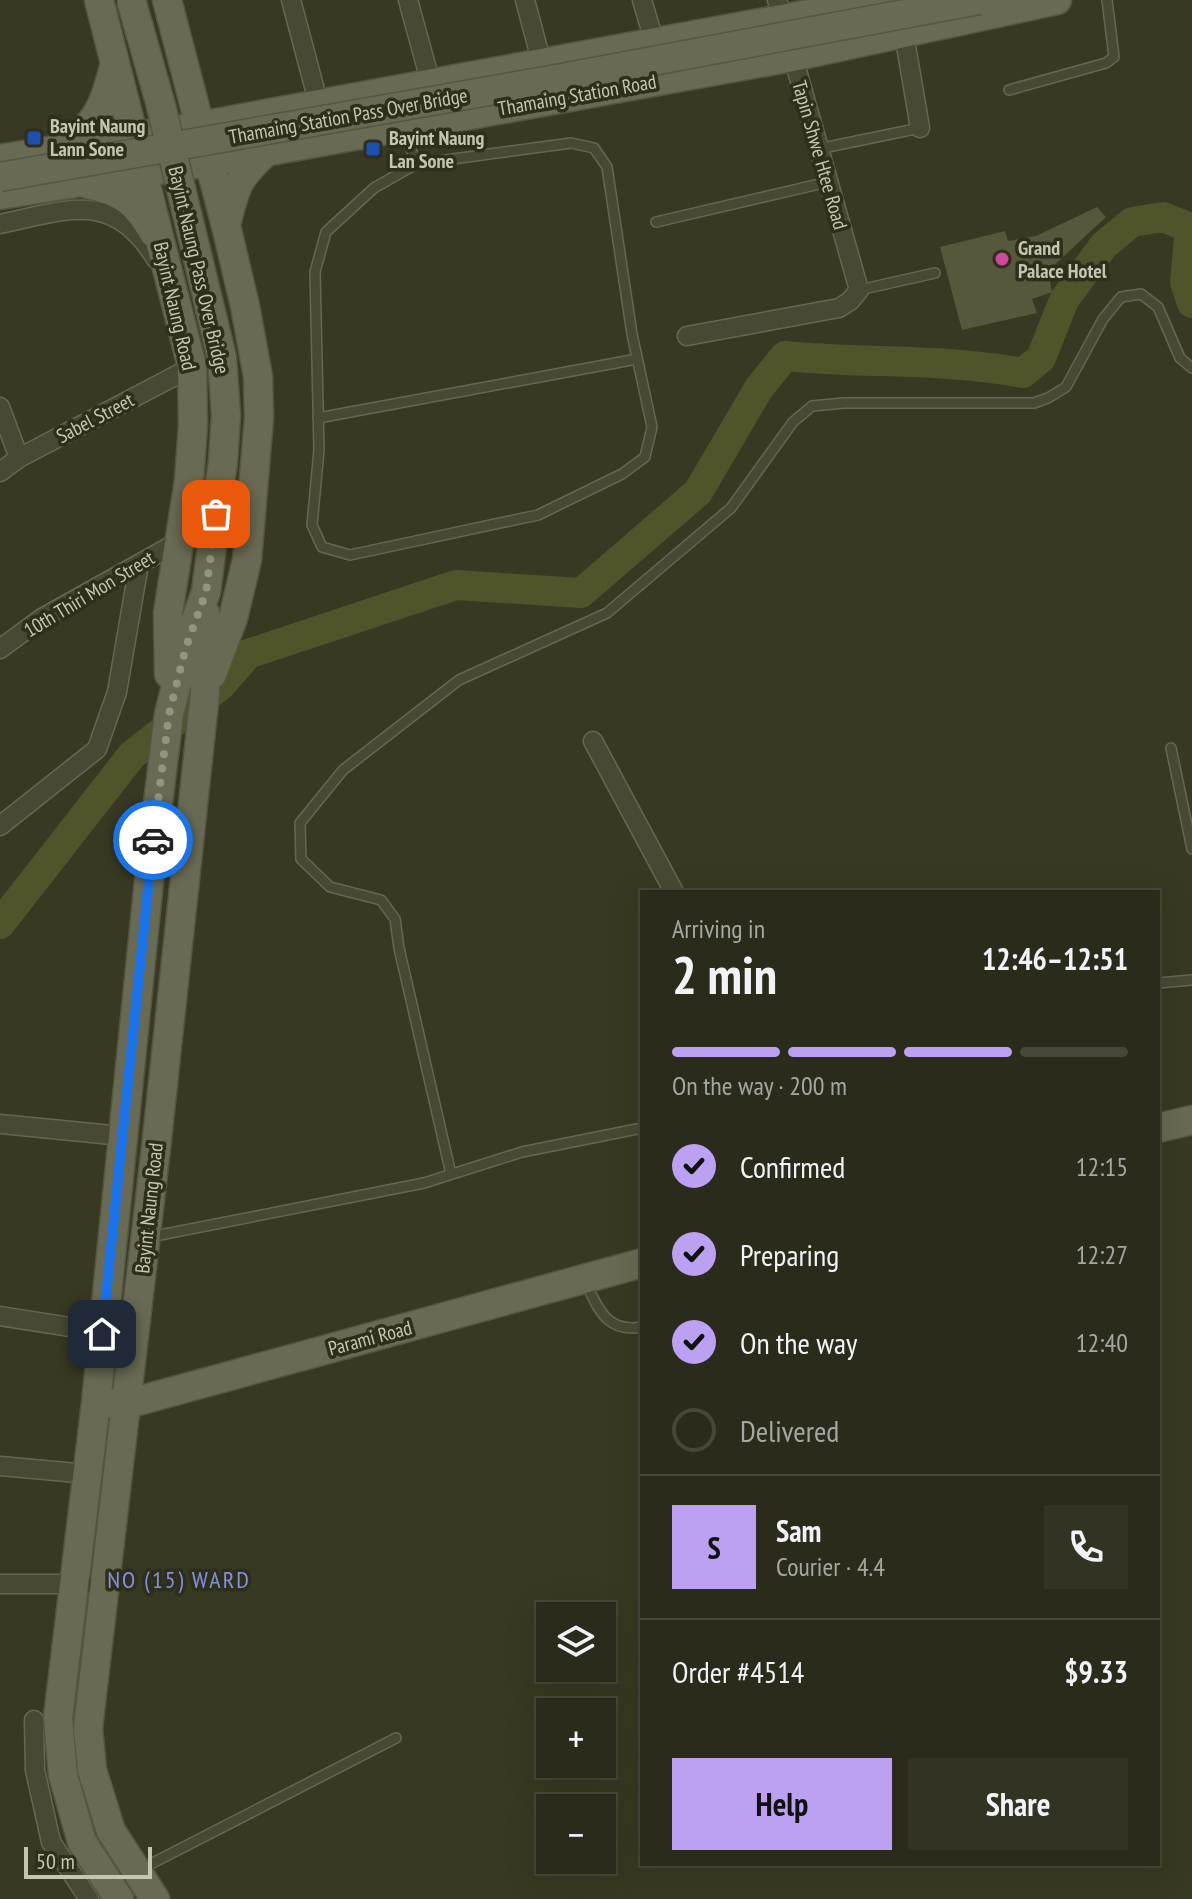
<!DOCTYPE html>
<html lang="en">
<head>
<meta charset="utf-8">
<style>
  body { margin:0; font-family:"PT Sans Narrow",sans-serif; background:#323323; color:#f1f3f6; height:100vh; display:flex; flex-direction:column; font-size:30px; white-space:nowrap }
  * { box-sizing:border-box; margin:0 }
  p { font-size:26px; color:#a5a7a2 }
  .icon { flex:none; width:44px; height:44px; fill:none; stroke:currentColor; stroke-width:2; stroke-linecap:round; stroke-linejoin:round }
  .map { position:relative; flex:1; overflow:hidden }
  .sheet { position:absolute; left:640px; top:890px; width:520px; height:976px; display:flex; flex-direction:column; background:#2a2b1a; border-radius:0px; box-shadow:0 8px 32px #0002,0 0 0 2px #464739 }
  .sheet>* { flex:none }
  .tools { position:absolute; left:536px; top:1602px; display:grid; gap:16px }
  .tools a { display:grid; place-items:center; width:80px; height:80px; border-radius:0px; background:#2a2b1a; box-shadow:0 8px 32px #0002,0 0 0 2px #464739; font-size:40px }
  .scale { position:absolute; left:24px; bottom:20px; width:128px; box-sizing:border-box; padding-left:8px; border:4px solid #c4c6b0; border-top:0; font-size:22px; line-height:28px; white-space:nowrap; color:#c4c6b0; -webkit-text-stroke:6px #2d2e1b; paint-order:stroke }
  .pin { position:absolute; display:grid; place-items:center; width:68px; height:68px; color:#fff; margin:-34px; border-radius:16px; box-shadow:0 4px 12px #0006 }
  .courier { position:absolute; display:grid; place-items:center; width:80px; height:80px; margin:-40px; border:6px solid #1a73e8; border-radius:50%; background:#fff; color:#222; box-shadow:0 2px 10px #0007 }
  .overview em { font-style:normal; font-weight:700 }
  .overview div { display:flex; flex-direction:column-reverse }
  .overview { display:flex; align-items:center; justify-content:space-between; height:136px; padding:0 32px }
  h1 { font-size:52px; font-weight:700; line-height:60px }
  .bar { display:grid; grid-template-columns:repeat(4,1fr); gap:12px 8px; align-content:center; height:96px; padding:0 32px }
  .bar i { height:10px; border-radius:6px; background:#464739 }
  .bar .current { background:#bca0f2 }
  .bar p { grid-column:span 4 }
  .line { display:flex; align-items:center; gap:20px; padding:0 32px; border-top:2px solid #464739 }
  .line div { flex:1 }
  .round { display:grid; place-items:center; flex:none; width:84px; height:84px; border-radius:0px; background:#323323 }
  ol { padding:0 32px; list-style:none }
  li { display:flex; align-items:center; gap:24px; height:88px }
  li p { margin-inline-start:auto }
  li .icon { padding:8px; border-radius:50%; background:#bca0f2; color:#111; stroke-width:4 }
  li:last-child { color:#a5a7a2 }
  li i { width:44px; height:44px; border:4px solid #464739; border-radius:50% }
  .primary-button { display:flex; gap:16px; margin-top:auto; padding:16px 32px }
  .primary-button a { flex:1; height:92px; border-radius:0px; background:#bca0f2; color:#111; font-size:32px; font-weight:700; line-height:92px; text-align:center }
  .primary-button a+a { background:#323323; color:#f1f3f6 }
  .map>svg:first-child { display:block }
  .lines { fill:none; stroke-linecap:round; stroke-linejoin:round }
  .river { stroke:#51532b; stroke-width:30 }
  .building { fill:#56573b }
  .service-casing { stroke:#666753; stroke-width:12 }
  .minor-casing { stroke:#666753; stroke-width:21 }
  .primary-casing { stroke:#545641; stroke-width:31 }
  .service { stroke:#484935; stroke-width:9 }
  .minor { stroke:#484935; stroke-width:18 }
  .primary { stroke:#696a53; stroke-width:28 }
  .primary-bridge-casing { stroke:#545641; stroke-width:31; stroke-linecap:butt }
  .primary-bridge { stroke:#696a53; stroke-width:28 }
  .done { stroke:#93957e; stroke-width:8; stroke-dasharray:0 14.4 }
  .route { stroke:#1a73e8; stroke-width:10 }
  .transit-dot { fill:#1a4fb4; stroke:#2d2e1b; stroke-width:3 }
  .hotel-dot { fill:#d1479c; stroke:#2d2e1b; stroke-width:3 }
  .labels { text-anchor:middle; stroke-width:7; stroke-linejoin:round; paint-order:stroke }
  .street-label { font-size:20px; fill:#c4c6b0; stroke:#2d2e1b }
  .poi-label { font-size:20px; font-weight:bold; fill:#c4c6b0; stroke:#2d2e1b; text-anchor:start }
  .quarter-label { font-size:24px; letter-spacing:2px; fill:#868fdd; stroke:#2d2e1b }
</style>
</head>
<body>
<div class="map">
<svg width="1192" height="1899" viewBox="0 0 1192 1899">
  <rect width="100%" height="100%" fill="#383922"/>
  <g class="lines">
    <!-- river -->
    <path class="river" d="M 0,924 L 132,755 L 221,685 L 248,654 L 456,585 L 581,593 L 698,492 L 759,388 L 785,356 C 865,364 944,358 1023,373 L 1041,358 L 1064,300 L 1104,245 L 1132,222 L 1163,217 L 1190,228 L 1185,282 L 1192,303"/>
  </g>
  <!-- building -->
  <path class="building" d="M 1097,207 L 1106,217 L 1048,271 L 1052,292 L 1032,299 L 1037,313 L 962,330 L 940,247 L 1005,231 L 1008,241 L 1036,236 Z"/>
  <g class="lines">
    <defs>
      <path id="service" d="M 1009,90 L 1106,63 L 1114,57 L 1107,0
        M 404,128 L 416,164
        M 571,143 L 594,148 L 607,167 L 632,334 L 652,427 L 645,457 L 622,474 L 538,515 L 350,555 L 322,547 L 312,525 L 319,450 L 315,272 L 326,232 L 374,188 L 416,164 Z
        M 818,149 L 920,128
        M 656,222 L 828,182
        M 859,290 L 935,273
        M 318,418 L 637,359
        M 1171,748 L 1192,849
        M 1158,983 L 1192,980
        M 451,1174 L 399,948 L 395,919 L 381,900 L 330,887 L 301,859 L 300,823 L 343,770 L 459,680 L 607,613 L 731,508 L 793,422 L 812,406 L 844,403 L 1034,403 L 1048,398 L 1066,387 L 1103,319 L 1121,297 L 1141,294 L 1158,307 L 1180,358 L 1192,368
        M 150,1237 L 424,1183 L 522,1152 L 642,1128
        M 585,1282 C 599,1309 606,1333 642,1327
        M 139,1870 L 396,1738"/>
      <path id="minor" d="M 291,0 L 319,105
        M 408,0 L 431,84
        M 525,0 L 542,64
        M 642,0 L 655,44
        M 904,34 L 920,128
        M 0,224 C 68,210 112,189 156,259
        M 687,336 L 839,308 L 850,301 L 859,290 L 777,0
        M 0,407 L 19,458
        M 0,472 L 19,458 L 192,367
        M 0,649 L 42,618 L 180,541
        M 593,741 L 674,892
        M 0,826 L 97,749 L 117,692 L 139,564
        M 0,1124 L 122,1136
        M 0,1316 L 134,1337
        M 0,1466 L 88,1474
        M 0,1584 L 85,1584
        M 34,1720 L 35,1770 L 51,1842 L 89,1899"/>
      <path id="primary" d="M 99,0 L 192,367 L 193,425 L 189,481 L 168,613 L 169,674
        M 167,0 L 226,226 L 245,306 L 258,377 L 259,418 L 247,560 L 233,618 L 212,674
        M 64,150 C 95,121 103,112 113,70
        M 0,159 L 200,126 L 885,0
        M 88,184 C 123,192 135,201 154,233
        M 0,195 L 209,162 L 792,57 L 1057,0
        M 227,221 C 236,183 239,177 268,150
        M 1158,1128 L 1192,1120
        M 110,1403 L 127,1404 L 642,1263
        M 119,1899 L 82,1842 L 63,1775 L 58,1718 L 96,1403 L 152,851 L 169,714 L 186,647 L 206,592
        M 155,1899 L 111,1831 L 92,1770 L 88,1728 L 156,1148 L 205,693 L 205,613"/>
    </defs>
    <!-- service casing -->
    <use href="#service" class="service-casing"/>
    <!-- minor casing -->
    <use href="#minor" class="minor-casing"/>
    <!-- primary casing -->
    <use href="#primary" class="primary-casing"/>
    <!-- service -->
    <use href="#service" class="service"/>
    <!-- minor -->
    <use href="#minor" class="minor"/>
    <!-- primary -->
    <use href="#primary" class="primary"/>
    <defs>
      <path id="primary-bridge" d="M 131,0 L 160,102 L 222,358 L 226,415 L 223,461 L 206,592
        M 0,177 L 551,80 L 979,0"/>
    </defs>
    <!-- primary-bridge casing -->
    <use href="#primary-bridge" class="primary-bridge-casing"/>
    <!-- primary-bridge -->
    <use href="#primary-bridge" class="primary-bridge"/>
  </g>
  <g class="lines">
    <!-- done -->
    <path class="done" d="M 153,840 L 169,714 L 186,647 L 206,592 L 216,514"/>
    <!-- route -->
    <path class="route" d="M 102,1334 L 153,840"/>
  </g>
  <!-- markers -->
  <g class="transit-dot">
    <rect x="26" y="130" width="16" height="16" rx="4"/>
    <rect x="365" y="141" width="16" height="16" rx="4"/>
  </g>
  <circle class="hotel-dot" cx="1002" cy="259" r="8"/>
  <g class="labels">
    <!-- street labels -->
    <g class="street-label">
      <text transform="translate(577 95) rotate(-10)" y="7">Thamaing Station Road</text>
      <text transform="translate(348 116) rotate(-10)" y="7">Thamaing Station Pass Over Bridge</text>
      <text transform="translate(820 155) rotate(74)" y="7">Tapin Shwe Htee Road</text>
      <text transform="translate(199 270) rotate(77)" y="7">Bayint Naung Pass Over Bridge</text>
      <text transform="translate(175 306) rotate(77)" y="7">Bayint Naung Road</text>
      <text transform="translate(95 418) rotate(-28)" y="7">Sabel Street</text>
      <text transform="translate(89 594) rotate(-31)" y="7">10th Thiri Mon Street</text>
      <text transform="translate(149 1208) rotate(-84)" y="7">Bayint Naung Road</text>
      <text transform="translate(370 1338) rotate(-15)" y="7">Parami Road</text>
    </g>
    <!-- poi labels -->
    <g class="poi-label">
      <text x="50" y="133">Bayint Naung<tspan x="50" dy="23">Lann Sone</tspan></text>
      <text x="389" y="145">Bayint Naung<tspan x="389" dy="23">Lan Sone</tspan></text>
      <text x="1018" y="255">Grand<tspan x="1018" dy="23">Palace Hotel</tspan></text>
    </g>
    <!-- quarter labels -->
    <g class="quarter-label">
      <text x="179" y="1588">NO (15) WARD</text>
    </g>
  </g>
</svg>
<div class="tools">
<a><svg class="icon" aria-label="layers" viewBox="0 0 24 24"><path d="M12 4l9 5-9 5-9-5zM3 14l9 5 9-5"/></svg></a>
<a>+</a>
<a>−</a>
</div>
<div class="scale">50 m</div>
<div class="pin" style="left:216px;top:514px;background:#ea580c"><svg class="icon" aria-label="bag" viewBox="0 0 24 24"><path d="M5 8h14l-1 12H6zM9 8a3 3 0 0 1 6 0"/></svg></div>
<div class="pin" style="left:102px;top:1334px;background:#1f2937"><svg class="icon" aria-label="home" viewBox="0 0 24 24"><path d="M3 11l9-7 9 7M6 9v11h12V9"/></svg></div>
<div class="courier" style="left:153px;top:840px"><svg class="icon" aria-label="car" viewBox="0 0 24 24"><path d="M5 17H2v-5l4-1 3-4h7l3 4 3 1v5h-3M9 17h6M6 11h13"/><circle cx="7" cy="17" r="2"/><circle cx="17" cy="17" r="2"/></svg></div>
<section class="sheet">
<div class="overview"><div><h1>2 min</h1><p>Arriving in</p></div><em>12:46–12:51</em></div>
<div class="bar"><i class="current"></i><i class="current"></i><i class="current"></i><i></i><p>On the way · 200 m</p></div>
<ol>
<li><svg class="icon" aria-label="check" viewBox="0 0 24 24"><path d="M5 12l5 5 9-10"/></svg>Confirmed<p>12:15</p></li>
<li><svg class="icon" aria-label="check" viewBox="0 0 24 24"><path d="M5 12l5 5 9-10"/></svg>Preparing<p>12:27</p></li>
<li><svg class="icon" aria-label="check" viewBox="0 0 24 24"><path d="M5 12l5 5 9-10"/></svg>On the way<p>12:40</p></li>
<li><i></i>Delivered</li>
</ol>
<div class="line" style="height:144px"><b class="round" style="background:#bca0f2;color:#111">S</b><div><b>Sam</b><p>Courier · 4.4</p></div><a class="round"><svg class="icon" aria-label="phone" viewBox="0 0 24 24"><path d="M5 4h4l2 5-3 2q2 4 5 5l2-3 5 2v4C11 20 4 13 5 4z"/></svg></a></div>
<div class="line" style="height:104px"><div>Order #4514</div><b>$9.33</b></div>
<div class="primary-button"><a>Help</a><a>Share</a></div>
</section>
</div>
</body>
</html>
